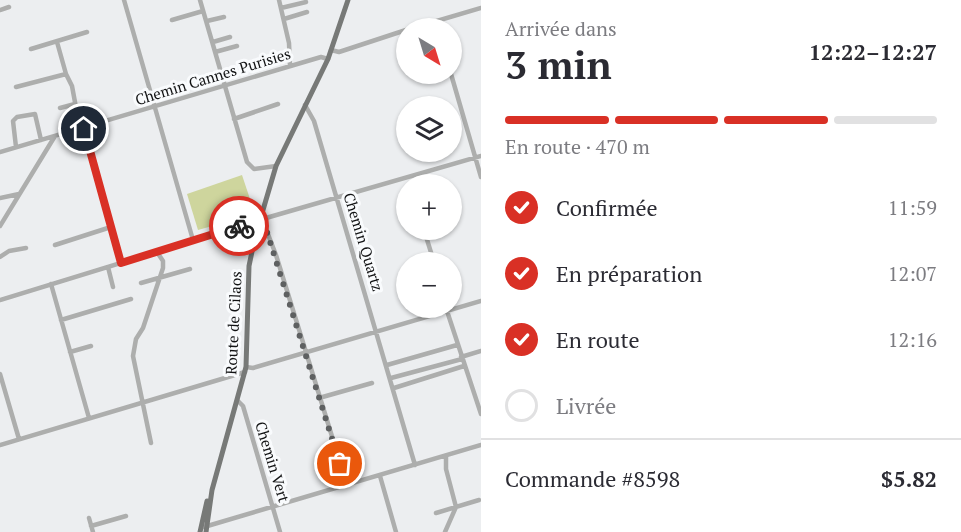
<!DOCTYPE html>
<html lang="fr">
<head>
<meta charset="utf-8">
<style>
  body { margin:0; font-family:"PT Serif",serif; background:#f2f2f3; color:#2b2b33; height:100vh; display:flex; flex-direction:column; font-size:22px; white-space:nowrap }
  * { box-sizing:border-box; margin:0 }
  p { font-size:20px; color:#7c7c81 }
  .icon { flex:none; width:33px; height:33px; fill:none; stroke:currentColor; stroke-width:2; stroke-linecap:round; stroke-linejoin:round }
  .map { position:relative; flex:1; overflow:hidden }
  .details { display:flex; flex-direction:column; background:#fff; width:480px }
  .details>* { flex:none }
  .needle { width:39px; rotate:142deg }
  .buttons { position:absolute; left:396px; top:18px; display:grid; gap:12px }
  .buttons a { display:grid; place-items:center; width:66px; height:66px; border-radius:50%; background:#fff; box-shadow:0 2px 4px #0004; font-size:30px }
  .pin { position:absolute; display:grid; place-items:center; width:51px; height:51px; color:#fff; margin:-26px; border:3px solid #fff; border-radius:50%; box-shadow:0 2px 6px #0007 }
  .courier { position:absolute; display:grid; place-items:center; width:60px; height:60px; margin:-30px; border:4px solid #d93025; border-radius:50%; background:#fff; color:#222; box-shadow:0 2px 8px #0007 }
  .summary em { font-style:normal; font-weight:600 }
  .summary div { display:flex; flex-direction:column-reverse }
  .summary { display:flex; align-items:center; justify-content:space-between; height:102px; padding:0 24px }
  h1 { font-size:39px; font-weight:600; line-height:45px }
  .bar { display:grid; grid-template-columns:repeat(4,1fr); gap:9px 6px; align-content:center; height:72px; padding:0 24px }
  .bar i { height:8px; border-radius:4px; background:#e1e1e2 }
  .bar .on { background:#d93025 }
  .bar p { grid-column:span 4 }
  .line { display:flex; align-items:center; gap:15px; padding:0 24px; border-top:2px solid #e1e1e2 }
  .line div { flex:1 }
  ol { padding:0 24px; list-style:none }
  li { display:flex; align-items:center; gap:18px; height:66px }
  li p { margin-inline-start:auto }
  li .icon { padding:6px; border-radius:50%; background:#d93025; color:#fff; stroke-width:4 }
  li:last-child { color:#7c7c81 }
  li i { width:33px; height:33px; border:3px solid #e1e1e2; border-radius:50% }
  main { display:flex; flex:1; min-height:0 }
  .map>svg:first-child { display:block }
  .green { fill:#ced59d }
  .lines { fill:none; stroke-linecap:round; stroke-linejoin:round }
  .minor { stroke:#adaead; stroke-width:4.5 }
  .major { stroke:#777977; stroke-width:5 }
  .done { stroke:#5e6061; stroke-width:6; stroke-dasharray:0 10.8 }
  .route { stroke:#d93025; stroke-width:8 }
  .labels { text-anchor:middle; stroke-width:6; stroke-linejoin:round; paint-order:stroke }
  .street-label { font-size:15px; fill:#121314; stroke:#f9fbfd }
</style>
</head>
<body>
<main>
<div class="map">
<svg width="481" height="532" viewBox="0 0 481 532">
  <rect width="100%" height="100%" fill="#eceef0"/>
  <!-- green -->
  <path class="green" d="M 242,175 L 255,214 L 198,230 L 187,194 Z"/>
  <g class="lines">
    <!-- minor -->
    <path class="minor" d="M 124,0 L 193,240
      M 200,0 L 247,162 L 254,169 L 276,166
      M 279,0 L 289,43 L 290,66
      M 281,8 L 306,2
      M 0,10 L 9,7
      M 284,19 L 307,12
      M 172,20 L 203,11
      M 207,21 L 224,17
      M 413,28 L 481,8
      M 57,42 L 66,74 L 72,86 L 80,129
      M 213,42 L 230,37
      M 31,49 L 87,32
      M 331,50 L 339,52 L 406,30
      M 215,52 L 237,46
      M 451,74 L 481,177
      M 16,87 L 66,74
      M 305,105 L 314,121 L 415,465
      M 60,108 L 75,104
      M 234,119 L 278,104
      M 84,129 L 121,263
      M 16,147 L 13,121 L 17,117 L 35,114 L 41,140
      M 0,152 L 321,57 L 328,59
      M 0,198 L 19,194
      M 261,217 L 266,218 L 481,156
      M 0,226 L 55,136
      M 258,227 L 266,229 L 276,255 L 347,485
      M 424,230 L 434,262
      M 55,245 L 111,227
      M 0,257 L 9,251 L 26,248
      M 108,267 L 113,287
      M 141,283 L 190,269
      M 51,284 L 89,418
      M 0,300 L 251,223 L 259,224
      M 446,308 L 481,414
      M 61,320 L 131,299
      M 70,352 L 91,346
      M 461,357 L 481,351
      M 387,365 L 457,345
      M 246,367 L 253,368 L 481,301
      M 0,374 L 19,439
      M 391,378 L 462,359
      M 394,388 L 464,366
      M 319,398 L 372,383
      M 238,401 L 243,406 L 280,532
      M 151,443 L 133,356 L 136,339 L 143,328 L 163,268 L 163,261 L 157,252
      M 0,445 L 245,372
      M 380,476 L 396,532
      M 436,513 L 479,500
      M 89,518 L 93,532
      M 91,526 L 126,516
      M 204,527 L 481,445
      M 445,532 L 456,507 L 446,469 L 446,456"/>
    <!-- major -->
    <path class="major" d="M 200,532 L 207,501
      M 206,532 L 212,490 L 246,367 L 249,266 L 255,237 L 276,166 L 328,59 L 348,0"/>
  </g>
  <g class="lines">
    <!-- done -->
    <path class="done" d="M 239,226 L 250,223 L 266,229 L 340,464"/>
    <!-- route -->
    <path class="route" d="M 84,129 L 121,263 L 239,226"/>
  </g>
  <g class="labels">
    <!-- street labels -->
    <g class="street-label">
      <text transform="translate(213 77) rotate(-17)" y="5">Chemin Cannes Purisies</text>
      <text transform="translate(363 242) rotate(73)" y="5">Chemin Quartz</text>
      <text transform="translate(234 323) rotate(-87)" y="5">Route de Cilaos</text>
      <text transform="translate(272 462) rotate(73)" y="5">Chemin Vert</text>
    </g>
  </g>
</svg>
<div class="buttons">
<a><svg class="needle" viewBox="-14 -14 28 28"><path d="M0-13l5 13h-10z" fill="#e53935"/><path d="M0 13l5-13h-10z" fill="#7c7c81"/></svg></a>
<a><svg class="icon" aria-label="layers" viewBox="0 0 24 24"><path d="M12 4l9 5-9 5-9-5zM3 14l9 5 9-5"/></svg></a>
<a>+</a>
<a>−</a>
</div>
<div class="pin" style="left:340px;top:464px;background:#ea580c"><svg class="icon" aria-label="bag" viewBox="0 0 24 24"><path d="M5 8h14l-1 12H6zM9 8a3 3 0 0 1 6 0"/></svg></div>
<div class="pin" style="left:84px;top:129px;background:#1f2937"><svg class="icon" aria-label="home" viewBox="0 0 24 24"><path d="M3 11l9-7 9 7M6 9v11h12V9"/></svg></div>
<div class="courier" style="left:239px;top:226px"><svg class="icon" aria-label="bike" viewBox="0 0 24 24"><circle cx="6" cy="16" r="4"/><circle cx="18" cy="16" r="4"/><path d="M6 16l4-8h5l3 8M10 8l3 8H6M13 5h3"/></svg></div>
</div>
<section class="details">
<div class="summary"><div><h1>3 min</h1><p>Arrivée dans</p></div><em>12:22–12:27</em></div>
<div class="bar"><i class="on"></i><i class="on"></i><i class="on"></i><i></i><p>En route · 470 m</p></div>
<ol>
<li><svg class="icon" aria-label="check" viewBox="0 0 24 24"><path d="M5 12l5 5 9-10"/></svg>Confirmée<p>11:59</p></li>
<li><svg class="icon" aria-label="check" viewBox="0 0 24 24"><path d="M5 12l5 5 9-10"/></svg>En préparation<p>12:07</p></li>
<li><svg class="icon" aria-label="check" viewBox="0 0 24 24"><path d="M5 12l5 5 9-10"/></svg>En route<p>12:16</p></li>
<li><i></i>Livrée</li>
</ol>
<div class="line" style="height:78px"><div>Commande #8598</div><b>$5.82</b></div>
</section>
</main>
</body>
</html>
